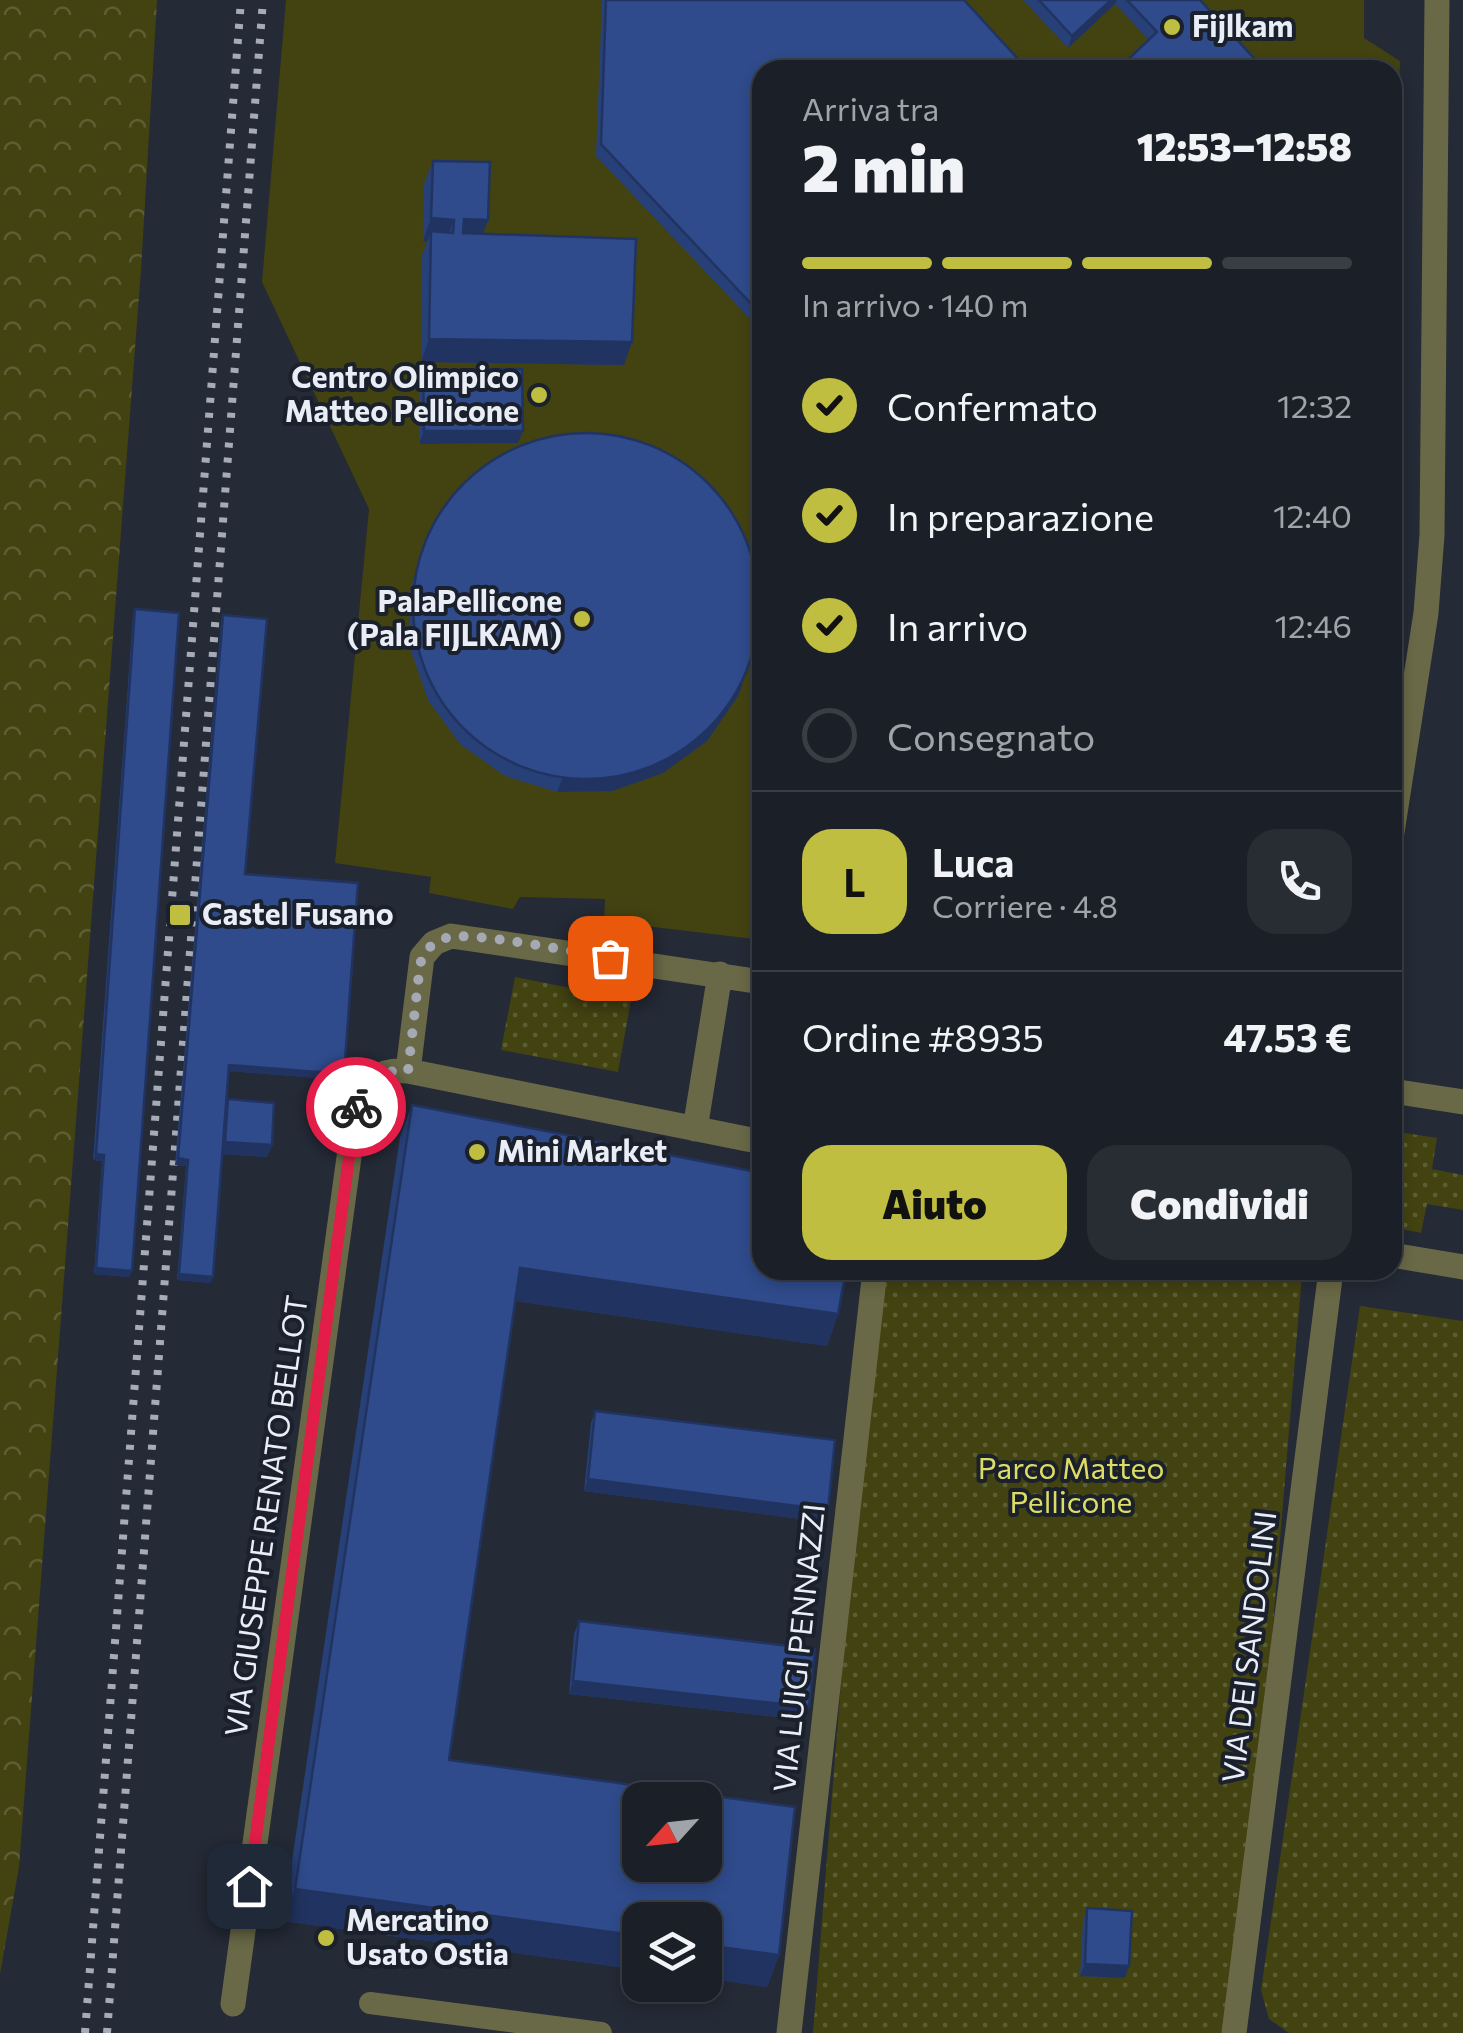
<!DOCTYPE html>
<html lang="it">
<head>
<meta charset="utf-8">
<style>
  body { margin:0; font-family:Commissioner,sans-serif; background:#282d34; color:#f1f3f6; height:100vh; display:flex; flex-direction:column; font-size:38px; white-space:nowrap }
  * { box-sizing:border-box; margin:0 }
  p { font-size:32px; color:#a0a3a8 }
  .icon { flex:none; width:55px; height:55px; fill:none; stroke:currentColor; stroke-width:2; stroke-linecap:round; stroke-linejoin:round }
  .map { position:relative; flex:1; overflow:hidden }
  .details { position:absolute; left:752px; top:60px; width:650px; height:1220px; display:flex; flex-direction:column; background:#1b2028; border-radius:30px; box-shadow:0 5px 15px #0003,0 0 0 2px #393e45 }
  .details>* { flex:none }
  .needle { width:65px; rotate:243deg }
  .buttons { position:absolute; left:622px; top:1782px; display:grid; gap:20px }
  .buttons a { display:grid; place-items:center; width:100px; height:100px; border-radius:20px; background:#1b2028; box-shadow:0 5px 15px #0003,0 0 0 2px #393e45; font-size:50px }
  .pin { position:absolute; display:grid; place-items:center; width:85px; height:85px; color:#fff; margin:-42px; border-radius:20px; box-shadow:0 5px 15px #0006 }
  .courier { position:absolute; display:grid; place-items:center; width:100px; height:100px; margin:-50px; border:8px solid #e11d48; border-radius:50%; background:#fff; color:#222; box-shadow:0 2px 12px #0007 }
  .head em { font-style:normal; font-weight:800 }
  .head div { display:flex; flex-direction:column-reverse }
  .head { display:flex; align-items:center; justify-content:space-between; height:170px; padding:0 50px }
  h1 { font-size:65px; font-weight:800; line-height:75px }
  .bar { display:grid; grid-template-columns:repeat(4,1fr); gap:15px 10px; align-content:center; height:120px; padding:0 50px }
  .bar i { height:12px; border-radius:8px; background:#393e45 }
  .bar .current { background:#c0be41 }
  .bar p { grid-column:span 4 }
  .line { display:flex; align-items:center; gap:25px; padding:0 50px; border-top:2px solid #393e45 }
  .line div { flex:1 }
  .round { display:grid; place-items:center; flex:none; width:105px; height:105px; border-radius:30px; background:#282d34 }
  ol { padding:0 50px; list-style:none }
  li { display:flex; align-items:center; gap:30px; height:110px }
  li p { margin-inline-start:auto }
  li .icon { padding:10px; border-radius:50%; background:#c0be41; color:#111; stroke-width:4 }
  li:last-child { color:#a0a3a8 }
  li i { width:55px; height:55px; border:5px solid #393e45; border-radius:50% }
  .cta { display:flex; gap:20px; margin-top:auto; padding:20px 50px }
  .cta a { flex:1; height:115px; border-radius:30px; background:#c0be41; color:#111; font-size:40px; font-weight:800; line-height:115px; text-align:center }
  .cta a+a { background:#282d34; color:#f1f3f6 }
  .map>svg:first-child { display:block }
  .grass { fill:url(#grass-dots) }
  .forest { fill:url(#forest-crowns) }
  .pitch { fill:#434211 }
  .lines { fill:none; stroke-linecap:round; stroke-linejoin:round }
  .service { stroke:#696947; stroke-width:22 }
  .minor { stroke:#696947; stroke-width:25 }
  .rail { stroke:#a7abb5; stroke-width:8; stroke-dasharray:5 10; stroke-linecap:butt }
  .wall { fill:#284078; fill-rule:evenodd }
  .shaded-wall { fill:#213461 }
  .building { fill:#2f4b8b; stroke:#213461; stroke-width:2.5; fill-rule:evenodd }
  .done { stroke:#a4a9b3; stroke-width:10; stroke-dasharray:0 18 }
  .route { stroke:#e11d48; stroke-width:12 }
  .poi-dot { fill:#c0be41; stroke:#1a202c; stroke-width:4 }
  .labels { text-anchor:middle; stroke-width:8; stroke-linejoin:round; paint-order:stroke }
  .poi-label { font-size:30px; font-weight:bold; fill:#e9edf6; stroke:#1a202c; text-anchor:start }
  .park-label { font-size:30px; fill:#dddd65; stroke:#1a202c }
  .street-label { font-size:30px; fill:#e9edf6; stroke:#1a202c }
</style>
</head>
<body>
<div class="map">
<svg width="1463" height="2033" viewBox="0 0 1463 2033">
  <defs>
    <pattern id="grass-dots" width="8" height="8" patternUnits="userSpaceOnUse" patternTransform="scale(2.5)"><rect width="8" height="8" fill="#434211"/><path d="M2 2h.1M6 6h.1" fill="none" stroke="#5e5e34" stroke-width="1.8" stroke-linecap="round"/></pattern>
    <pattern id="forest-crowns" width="20" height="18" patternUnits="userSpaceOnUse" patternTransform="scale(2.5)"><rect width="20" height="18" fill="#434211"/><path d="M2 6a3 3 0 1 1 6 0M12 15a3 3 0 1 1 6 0" fill="none" stroke="#5e5e34"/></pattern>
  </defs>
  <rect width="100%" height="100%" fill="#242a36"/>
  <!-- grass -->
  <path class="grass" d="M 515,977 L 631,1000 L 618,1072 L 501,1050 Z
    M 1392,1131 L 1437,1138 L 1432,1169 L 1463,1175 L 1463,1210 L 1427,1204 L 1421,1233 L 1393,1227 Z
    M 890,1270 L 1271,1270 L 1302,1274 L 1248,1926 L 1222,2033 L 813,2033 L 872,1296 Z
    M 1360,1306 L 1463,1321 L 1463,2033 L 1289,2033 L 1269,2019 L 1261,1990 Z"/>
  <!-- forest -->
  <path class="forest" d="M 0,0 L 157,0 L 141,270 L 19,1867 L 0,1974 Z"/>
  <!-- pitch -->
  <path class="pitch" d="M 286,0 L 1364,0 L 1364,38 L 1400,61 L 1393,261 L 1392,70 L 762,70 L 762,940 L 604,921 L 605,899 L 520,897 L 513,909 L 429,893 L 431,877 L 335,863 L 369,509 L 262,282 Z"/>
  <g class="lines">
    <!-- service -->
    <path class="service" d="M 370,2003 L 601,2033"/>
    <!-- minor -->
    <path class="minor" d="M 1392,832 L 1426,613 L 1432,535 L 1437,0
      M 408,1071 L 422,957 L 434,943 L 451,936 L 762,982
      M 1392,1091 L 1463,1102
      M 695,1129 L 720,974
      M 1392,1255 L 1463,1267
      M 233,2004 L 356,1106 C 364,1080 381,1069 408,1071 L 762,1142
      M 789,2033 L 875,1270
      M 1234,2033 L 1331,1270"/>
    <!-- rail -->
    <path class="rail" d="M 85,2033 L 241,0
      M 107,2033 L 263,0"/>
  </g>
  <!-- wall -->
  <path class="wall" d="M 602,0 L 964,0 L 1020,61 L 1017,70 L 762,70 L 762,311 L 752,321 L 596,156 Z
    M 1023,0 L 1201,0 L 1149,40 L 1115,4 L 1068,48 Z
    M 433,161 L 483,234 L 624,365 L 421,362 L 422,255 L 427,242 L 423,241 L 424,184 Z
    M 423,370 L 518,443 L 419,444 L 419,382 Z
    M 425,542 L 738,696 L 707,741 L 663,773 L 612,791 L 557,792 L 505,776 L 460,744 L 428,700 L 410,648 L 409,594 Z
    M 135,609 L 132,1271 L 129,1277 L 94,1274 L 102,1161 L 93,1160 L 133,616 Z
    M 223,615 L 245,874 L 342,1080 L 229,1071 L 226,1106 L 228,1099 L 272,1145 L 267,1157 L 222,1154 L 211,1283 L 177,1280 L 186,1166 L 175,1165 L 221,622 Z
    M 412,1105 L 762,1173 L 762,1270 L 846,1270 L 838,1314 L 827,1346 L 515,1301 L 449,1760 L 795,1807 L 779,1955 L 767,1987 L 705,1978 L 705,1920 L 640,1920 L 640,1970 L 283,1921 L 400,1137 ZM 640,1800 L 705,1800 L 705,1865 L 640,1865 Z
    M 595,1411 L 823,1522 L 584,1491 L 591,1423 Z
    M 579,1621 L 809,1707 L 804,1720 L 569,1694 L 574,1634 Z
    M 1087,1908 L 1125,1978 L 1080,1976 L 1083,1921 Z"/>
  <!-- shaded-wall -->
  <path class="shaded-wall" d="M 1111,0 L 1117,0 L 1115,4 L 1068,48 L 1072,36 Z
    M 431,218 L 454,220 L 445,243 L 431,231 L 427,242 L 423,241 Z
    M 464,219 L 488,220 L 480,243 L 456,242 Z
    M 762,303 L 762,311 L 752,321 L 756,309 Z
    M 429,339 L 632,342 L 624,365 L 421,362 Z
    M 424,431 L 523,431 L 518,443 L 419,444 Z
    M 743,684 L 738,696 L 707,741 L 663,773 L 612,791 L 557,792 L 562,779 Z
    M 229,1065 L 344,1074 L 342,1080 L 227,1071 Z
    M 225,1142 L 272,1145 L 267,1157 L 220,1154 Z
    M 96,1154 L 104,1155 L 102,1161 L 93,1160 Z
    M 178,1158 L 188,1160 L 186,1166 L 175,1165 Z
    M 96,1268 L 132,1271 L 129,1277 L 94,1274 Z
    M 520,1268 L 838,1314 L 827,1346 L 508,1300 Z
    M 179,1274 L 213,1277 L 211,1283 L 177,1280 Z
    M 588,1479 L 828,1510 L 823,1522 L 584,1491 Z
    M 573,1681 L 809,1707 L 804,1720 L 569,1694 Z
    M 295,1889 L 640,1936 L 640,1970 L 283,1921 Z
    M 705,1945 L 779,1955 L 767,1987 L 705,1978 Z
    M 1085,1964 L 1129,1966 L 1125,1978 L 1080,1976 Z"/>
  <!-- building -->
  <path class="building" d="M 606,0 L 964,0 L 1020,61 L 1011,70 L 762,70 L 762,303 L 756,309 L 601,144 Z
    M 1039,0 L 1111,0 L 1072,36 Z
    M 1127,0 L 1200,0 L 1265,70 L 1117,70 L 1157,32 Z
    M 433,161 L 490,162 L 488,220 L 464,219 L 463,233 L 636,239 L 632,342 L 429,339 L 431,231 L 453,233 L 454,220 L 431,218 Z
    M 522,369 L 523,431 L 424,431 L 423,370 Z
    M413 606a173 173 0 1 1 346 0a173 173 0 1 1-346 0Z
    M 135,609 L 179,613 L 132,1271 L 96,1268 L 104,1155 L 96,1154 Z
    M 223,615 L 267,619 L 245,874 L 358,883 L 344,1074 L 229,1065 L 213,1277 L 179,1274 L 188,1160 L 178,1158 Z
    M 228,1099 L 274,1103 L 272,1145 L 225,1142 Z
    M 412,1105 L 762,1173 L 762,1270 L 846,1270 L 838,1314 L 520,1268 L 449,1760 L 795,1807 L 779,1955 L 705,1945 L 705,1920 L 640,1920 L 640,1936 L 295,1889 ZM 640,1800 L 705,1800 L 705,1865 L 640,1865 Z
    M 595,1411 L 835,1440 L 828,1510 L 588,1479 Z
    M 579,1621 L 815,1649 L 809,1707 L 573,1681 Z
    M 1087,1908 L 1132,1911 L 1129,1966 L 1085,1964 Z"/>
  <g class="lines">
    <!-- done -->
    <path class="done" d="M 356,1107 C 363,1080 380,1069 408,1071 L 420,965 C 423,952 432,942 446,938 C 470,930 578,953 610,958"/>
    <!-- route -->
    <path class="route" d="M 249,1886 L 356,1107"/>
  </g>
  <!-- markers -->
  <g class="poi-dot">
    <circle cx="1172" cy="27" r="10"/>
    <circle cx="539" cy="395" r="10"/>
    <circle cx="582" cy="619" r="10"/>
    <rect x="168" y="903" width="24" height="24" rx="5"/>
    <circle cx="477" cy="1152" r="10"/>
    <circle cx="326" cy="1938" r="10"/>
  </g>
  <g class="labels">
    <!-- poi labels -->
    <g class="poi-label">
      <text x="1192" y="37">Fijlkam</text>
      <text x="519" y="388" text-anchor="end">Centro Olimpico<tspan x="519" dy="34">Matteo Pellicone</tspan></text>
      <text x="562" y="612" text-anchor="end">PalaPellicone<tspan x="562" dy="34">(Pala FIJLKAM)</tspan></text>
      <text x="202" y="925">Castel Fusano</text>
      <text x="497" y="1162">Mini Market</text>
      <text x="346" y="1931">Mercatino<tspan x="346" dy="34">Usato Ostia</tspan></text>
    </g>
    <!-- park labels -->
    <g class="park-label">
      <text x="1071" y="1479">Parco Matteo<tspan x="1071" dy="34">Pellicone</tspan></text>
    </g>
    <!-- street labels -->
    <g class="street-label">
      <text transform="translate(267 1516) rotate(-82)" y="10">VIA GIUSEPPE RENATO BELLOT</text>
      <text transform="translate(1250 1647) rotate(-83)" y="10">VIA DEI SANDOLINI</text>
      <text transform="translate(800 1648) rotate(-84)" y="10">VIA LUIGI PENNAZZI</text>
    </g>
  </g>
</svg>
<div class="buttons">
<a><svg class="needle" viewBox="-14 -14 28 28"><path d="M0-13l5 13h-10z" fill="#e53935"/><path d="M0 13l5-13h-10z" fill="#a0a3a8"/></svg></a>
<a><svg class="icon" aria-label="layers" viewBox="0 0 24 24"><path d="M12 4l9 5-9 5-9-5zM3 14l9 5 9-5"/></svg></a>
</div>
<div class="pin" style="left:610px;top:958px;background:#ea580c"><svg class="icon" aria-label="bag" viewBox="0 0 24 24"><path d="M5 8h14l-1 12H6zM9 8a3 3 0 0 1 6 0"/></svg></div>
<div class="pin" style="left:249px;top:1886px;background:#1f2937"><svg class="icon" aria-label="home" viewBox="0 0 24 24"><path d="M3 11l9-7 9 7M6 9v11h12V9"/></svg></div>
<div class="courier" style="left:356px;top:1107px"><svg class="icon" aria-label="bike" viewBox="0 0 24 24"><circle cx="6" cy="16" r="4"/><circle cx="18" cy="16" r="4"/><path d="M6 16l4-8h5l3 8M10 8l3 8H6M13 5h3"/></svg></div>
<section class="details">
<div class="head"><div><h1>2 min</h1><p>Arriva tra</p></div><em>12:53–12:58</em></div>
<div class="bar"><i class="current"></i><i class="current"></i><i class="current"></i><i></i><p>In arrivo · 140 m</p></div>
<ol>
<li><svg class="icon" aria-label="check" viewBox="0 0 24 24"><path d="M5 12l5 5 9-10"/></svg>Confermato<p>12:32</p></li>
<li><svg class="icon" aria-label="check" viewBox="0 0 24 24"><path d="M5 12l5 5 9-10"/></svg>In preparazione<p>12:40</p></li>
<li><svg class="icon" aria-label="check" viewBox="0 0 24 24"><path d="M5 12l5 5 9-10"/></svg>In arrivo<p>12:46</p></li>
<li><i></i>Consegnato</li>
</ol>
<div class="line" style="height:180px"><b class="round" style="background:#c0be41;color:#111">L</b><div><b>Luca</b><p>Corriere · 4.8</p></div><a class="round"><svg class="icon" aria-label="phone" viewBox="0 0 24 24"><path d="M5 4h4l2 5-3 2q2 4 5 5l2-3 5 2v4C11 20 4 13 5 4z"/></svg></a></div>
<div class="line" style="height:130px"><div>Ordine #8935</div><b>47.53 €</b></div>
<div class="cta"><a>Aiuto</a><a>Condividi</a></div>
</section>
</div>
</body>
</html>
